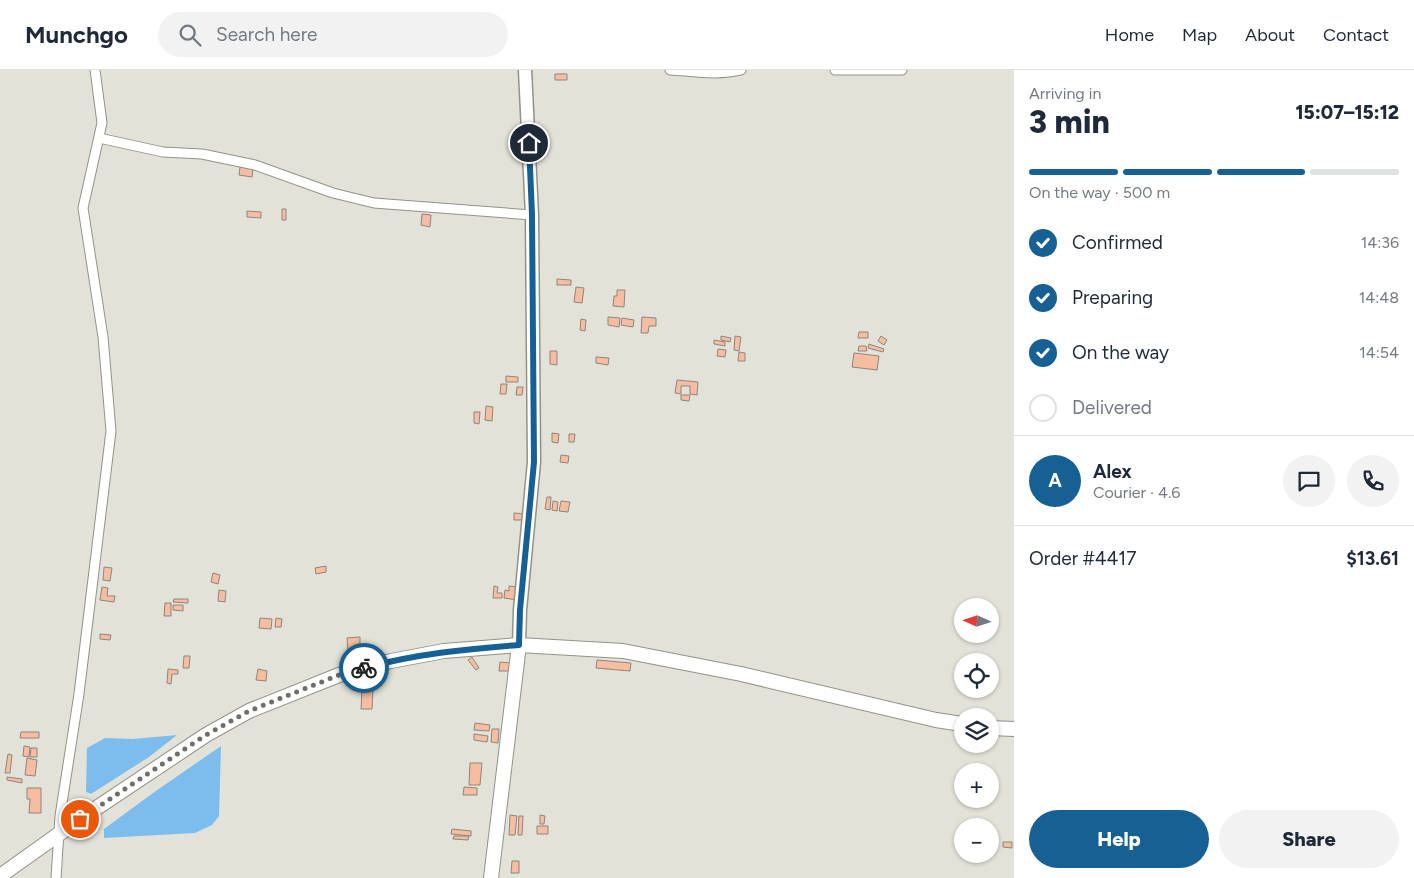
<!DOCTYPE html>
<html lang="en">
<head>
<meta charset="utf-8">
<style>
  body { margin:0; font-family:Figtree,sans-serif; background:#f2f2f3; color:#1f2937; height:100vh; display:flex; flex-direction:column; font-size:19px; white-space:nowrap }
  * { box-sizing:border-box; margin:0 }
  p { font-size:16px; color:#747a83 }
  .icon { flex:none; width:28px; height:28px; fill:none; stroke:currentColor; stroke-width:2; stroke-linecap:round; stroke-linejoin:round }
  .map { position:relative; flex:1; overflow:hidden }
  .panel { display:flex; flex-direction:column; background:#fff; width:400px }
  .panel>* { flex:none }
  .needle { width:32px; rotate:273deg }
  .controls { position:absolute; left:954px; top:528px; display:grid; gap:10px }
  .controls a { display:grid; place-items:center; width:45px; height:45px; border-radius:50%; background:#fff; box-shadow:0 1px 4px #0004; font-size:25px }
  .pin { position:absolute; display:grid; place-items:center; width:42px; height:42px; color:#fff; margin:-21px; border:2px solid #fff; border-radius:50%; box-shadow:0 1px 5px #0007 }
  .courier { position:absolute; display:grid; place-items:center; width:50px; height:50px; margin:-25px; border:4px solid #176094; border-radius:50%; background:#fff; color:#222; box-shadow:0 1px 6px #0007 }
  .head em { font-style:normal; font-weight:800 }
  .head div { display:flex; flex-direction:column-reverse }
  .head { display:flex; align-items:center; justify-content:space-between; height:85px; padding:0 15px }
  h1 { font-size:32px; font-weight:800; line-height:38px }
  .bar { display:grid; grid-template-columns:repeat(4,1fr); gap:8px 5px; align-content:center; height:60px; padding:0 15px }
  .bar i { height:6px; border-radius:4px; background:#e0e1e3 }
  .bar .current { background:#176094 }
  .bar p { grid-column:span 4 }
  .line { display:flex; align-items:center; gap:12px; padding:0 15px; border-top:1px solid #e0e1e3 }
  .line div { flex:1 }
  .round { display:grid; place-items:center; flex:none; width:52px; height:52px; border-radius:26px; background:#f2f2f3 }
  ol { padding:0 15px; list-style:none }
  li { display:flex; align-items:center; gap:15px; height:55px }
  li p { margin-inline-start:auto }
  li .icon { padding:5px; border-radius:50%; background:#176094; color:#fff; stroke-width:4 }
  li:last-child { color:#747a83 }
  li i { width:28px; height:28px; border:2px solid #e0e1e3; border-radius:50% }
  .button { display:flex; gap:10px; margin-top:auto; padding:10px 15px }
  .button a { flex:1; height:58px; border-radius:30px; background:#176094; color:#fff; font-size:20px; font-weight:800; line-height:58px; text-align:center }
  .button a+a { background:#f2f2f3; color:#1f2937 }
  header { display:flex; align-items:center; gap:30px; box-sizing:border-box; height:70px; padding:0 25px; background:#fff; border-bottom:1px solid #e0e1e3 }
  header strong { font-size:24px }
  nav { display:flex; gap:28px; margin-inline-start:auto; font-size:18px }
  .search { width:350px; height:45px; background:#f2f2f3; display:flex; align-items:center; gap:12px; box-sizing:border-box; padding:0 18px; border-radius:28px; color:#747a83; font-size:19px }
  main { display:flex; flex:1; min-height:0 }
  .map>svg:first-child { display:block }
  .water { fill:#7cbded }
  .building { fill:#f6bda0; stroke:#8e8581 }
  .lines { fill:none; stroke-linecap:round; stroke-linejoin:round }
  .street-casing { stroke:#939289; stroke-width:11 }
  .secondary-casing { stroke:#939289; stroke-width:15 }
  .primary-casing { stroke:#939289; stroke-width:16 }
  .street { stroke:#fff; stroke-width:9 }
  .secondary { stroke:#fff; stroke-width:12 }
  .primary { stroke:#fff; stroke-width:14 }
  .done { stroke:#6f6f69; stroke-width:5; stroke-dasharray:0 9 }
  .route { stroke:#176094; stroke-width:6 }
</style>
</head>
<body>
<header>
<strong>Munchgo</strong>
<div class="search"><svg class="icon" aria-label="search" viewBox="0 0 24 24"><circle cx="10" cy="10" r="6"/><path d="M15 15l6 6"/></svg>Search here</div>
<nav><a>Home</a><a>Map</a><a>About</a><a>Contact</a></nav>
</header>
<main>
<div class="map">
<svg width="1014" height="808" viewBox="0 0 1014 808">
  <rect width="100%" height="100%" fill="#e3e2d8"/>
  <!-- water -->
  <path class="water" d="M 177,665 L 149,687 L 91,724 L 86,722 L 87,678 L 105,668 L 133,669 Z
    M 221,676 L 219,746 L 212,755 L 195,763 L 104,768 L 104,759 L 153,723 Z"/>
  <!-- building -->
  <path class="building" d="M 555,4 L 567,4 L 567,10 L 555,10 Z
    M 240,97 L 253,99 L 252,107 L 239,105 Z
    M 282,139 L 286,139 L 286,150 L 282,150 Z
    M 247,141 L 261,142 L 261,148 L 247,147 Z
    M 422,144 L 431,145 L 430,157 L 421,155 Z
    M 557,209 L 571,210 L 571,215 L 557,215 Z
    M 576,217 L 584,218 L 582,233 L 574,232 Z
    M 617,220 L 625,220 L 624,237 L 613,236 L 614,226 L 617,226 Z
    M 608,247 L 620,248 L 619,257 L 608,255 Z
    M 642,247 L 656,248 L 656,256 L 649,256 L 648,263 L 641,263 Z
    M 622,248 L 634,250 L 633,257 L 621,255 Z
    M 581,249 L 586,250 L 585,261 L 580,260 Z
    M 859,262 L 868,262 L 868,268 L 858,268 Z
    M 721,266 L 731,268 L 730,272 L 721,270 Z
    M 735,266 L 741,267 L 739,281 L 734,280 Z
    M 881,266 L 887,270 L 884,275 L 878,271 Z
    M 714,270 L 725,272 L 725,276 L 714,274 Z
    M 869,274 L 884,279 L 883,282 L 868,278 Z
    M 859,276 L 866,276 L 867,281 L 858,281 Z
    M 718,279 L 726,280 L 725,287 L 717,286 Z
    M 550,281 L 557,281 L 557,295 L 550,294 Z
    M 739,282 L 745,283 L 745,291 L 738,291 Z
    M 854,283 L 879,286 L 877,300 L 852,297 Z
    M 596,287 L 609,288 L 608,295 L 596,293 Z
    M 506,306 L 518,307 L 518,312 L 506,312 Z
    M 677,310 L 698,312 L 697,325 L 690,324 L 690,316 L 681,316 L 681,324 L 675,323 Z
    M 501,314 L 507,314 L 506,324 L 500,324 Z
    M 517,317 L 523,317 L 522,325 L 516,325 Z
    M 681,325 L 690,325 L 689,331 L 681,330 Z
    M 486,336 L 493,337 L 492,351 L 485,350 Z
    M 474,342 L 480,342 L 479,354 L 474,353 Z
    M 552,363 L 559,364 L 558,373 L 552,372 Z
    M 569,364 L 575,364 L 574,372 L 569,372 Z
    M 561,385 L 569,386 L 568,393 L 560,392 Z
    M 547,427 L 551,427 L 550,440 L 545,439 Z
    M 553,431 L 558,432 L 557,441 L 552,440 Z
    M 561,431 L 570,432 L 568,442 L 559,441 Z
    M 514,443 L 525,444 L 525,450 L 514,450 Z
    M 326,496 L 326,502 L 316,504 L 315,498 Z
    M 104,497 L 112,498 L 110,511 L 103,510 Z
    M 213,503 L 220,505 L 218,514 L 211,512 Z
    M 494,516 L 498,517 L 497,523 L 502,523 L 502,528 L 493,528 Z
    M 509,516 L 518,517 L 517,530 L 504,528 L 505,520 L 509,521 Z
    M 102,517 L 108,518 L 107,526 L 115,526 L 114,532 L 100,530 Z
    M 219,520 L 226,521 L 225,532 L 218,531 Z
    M 174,529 L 188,529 L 188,533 L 173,532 Z
    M 165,533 L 171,533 L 171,546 L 164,546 Z
    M 173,535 L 183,535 L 183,541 L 173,540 Z
    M 260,548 L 272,549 L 271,559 L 259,558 Z
    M 276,548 L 282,549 L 281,557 L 275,557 Z
    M 100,564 L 111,565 L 110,570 L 100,569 Z
    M 360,567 L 360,582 L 348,582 L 347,568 Z
    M 184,586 L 190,586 L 189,598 L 183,598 Z
    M 472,587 L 479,598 L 476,600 L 468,590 Z
    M 597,590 L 631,593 L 630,601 L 596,598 Z
    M 500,592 L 510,593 L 509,601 L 499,601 Z
    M 168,599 L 178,600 L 178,604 L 172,604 L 171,614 L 167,613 Z
    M 258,599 L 267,601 L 266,611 L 256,610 Z
    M 362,619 L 373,620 L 372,639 L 361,639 Z
    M 475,653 L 490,655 L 489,661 L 474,660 Z
    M 492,659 L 499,659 L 498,673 L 491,672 Z
    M 21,662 L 39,662 L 39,668 L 20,668 Z
    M 474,664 L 488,666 L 487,672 L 474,670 Z
    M 24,676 L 30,677 L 29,687 L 23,686 Z
    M 31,678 L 37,678 L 37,687 L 30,687 Z
    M 8,684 L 12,685 L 10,703 L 5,703 Z
    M 27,688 L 37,690 L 35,706 L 25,705 Z
    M 470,693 L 482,693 L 480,715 L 469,715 Z
    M 7,707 L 22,709 L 22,713 L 7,710 Z
    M 464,717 L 477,718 L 477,725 L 463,725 Z
    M 27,718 L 41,718 L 41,743 L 29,743 L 30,729 L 27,729 Z
    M 510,745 L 517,746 L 515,765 L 509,765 Z
    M 540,745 L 545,746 L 544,754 L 540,754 Z
    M 519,746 L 523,746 L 522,765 L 518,765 Z
    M 537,756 L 548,756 L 548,764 L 537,764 Z
    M 452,759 L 471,761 L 471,766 L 451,764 Z
    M 454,766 L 469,766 L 468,770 L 453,769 Z
    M 1003,772 L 1012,772 L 1012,778 L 1003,777 Z
    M 512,791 L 519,791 L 519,803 L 511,803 Z"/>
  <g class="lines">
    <defs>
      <path id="street" d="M 670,0 C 692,1 718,6 741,0
        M 835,0 L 902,0
        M 99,68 L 163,82 L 202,84 L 255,95 L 333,123 L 374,133 L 532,145
        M 56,808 L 60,746 L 79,624 L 111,361 L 103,267 L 83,138 L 102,53 L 95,0"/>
      <path id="secondary" d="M 519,575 L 520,540 L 534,392 L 532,145 L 525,0"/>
      <path id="primary" d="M 990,658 L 1014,659
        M 0,806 L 80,749 L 206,665 L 249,641 L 339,605 L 391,591 L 444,581 L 519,575 L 623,581 L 741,604 L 936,650 L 962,654
        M 491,808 L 519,575"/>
    </defs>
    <!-- street casing -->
    <use href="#street" class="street-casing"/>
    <!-- secondary casing -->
    <use href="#secondary" class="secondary-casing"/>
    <!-- primary casing -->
    <use href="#primary" class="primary-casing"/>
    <!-- street -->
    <use href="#street" class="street"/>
    <!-- secondary -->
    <use href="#secondary" class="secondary"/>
    <!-- primary -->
    <use href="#primary" class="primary"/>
  </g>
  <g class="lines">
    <!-- done -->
    <path class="done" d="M 80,749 L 206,665 L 249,641 L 339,605 L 364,598"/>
    <!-- route -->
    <path class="route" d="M 364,598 C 415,584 466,579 519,575 L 520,540 L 534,392 L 532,145 L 529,73"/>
  </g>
</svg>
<div class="controls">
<a><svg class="needle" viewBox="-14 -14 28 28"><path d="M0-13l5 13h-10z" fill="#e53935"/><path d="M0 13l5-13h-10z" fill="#747a83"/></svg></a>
<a><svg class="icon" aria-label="locate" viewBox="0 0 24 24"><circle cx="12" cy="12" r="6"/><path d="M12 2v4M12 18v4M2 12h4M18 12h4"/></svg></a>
<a><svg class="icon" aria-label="layers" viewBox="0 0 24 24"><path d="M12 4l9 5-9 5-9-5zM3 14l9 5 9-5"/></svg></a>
<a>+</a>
<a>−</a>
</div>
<div class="pin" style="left:80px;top:749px;background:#ea580c"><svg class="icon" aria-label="bag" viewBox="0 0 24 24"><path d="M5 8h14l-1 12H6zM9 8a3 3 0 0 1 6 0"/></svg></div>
<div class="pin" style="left:529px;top:73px;background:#1f2937"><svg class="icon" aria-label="home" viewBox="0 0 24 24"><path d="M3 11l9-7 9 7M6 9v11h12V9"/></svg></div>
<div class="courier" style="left:364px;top:598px"><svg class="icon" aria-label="bike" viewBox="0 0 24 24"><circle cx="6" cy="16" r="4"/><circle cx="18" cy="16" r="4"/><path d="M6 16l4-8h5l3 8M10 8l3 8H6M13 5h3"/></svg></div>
</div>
<section class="panel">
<div class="head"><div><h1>3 min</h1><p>Arriving in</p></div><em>15:07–15:12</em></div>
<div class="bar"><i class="current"></i><i class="current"></i><i class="current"></i><i></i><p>On the way · 500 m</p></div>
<ol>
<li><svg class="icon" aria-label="check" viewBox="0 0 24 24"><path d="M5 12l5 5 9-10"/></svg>Confirmed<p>14:36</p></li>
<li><svg class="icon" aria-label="check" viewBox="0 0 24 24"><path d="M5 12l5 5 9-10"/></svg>Preparing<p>14:48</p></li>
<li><svg class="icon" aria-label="check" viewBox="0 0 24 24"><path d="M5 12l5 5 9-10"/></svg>On the way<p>14:54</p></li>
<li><i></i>Delivered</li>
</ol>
<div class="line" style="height:90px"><b class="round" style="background:#176094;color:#fff">A</b><div><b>Alex</b><p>Courier · 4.6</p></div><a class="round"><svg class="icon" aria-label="chat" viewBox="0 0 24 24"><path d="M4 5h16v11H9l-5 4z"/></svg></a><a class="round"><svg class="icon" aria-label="phone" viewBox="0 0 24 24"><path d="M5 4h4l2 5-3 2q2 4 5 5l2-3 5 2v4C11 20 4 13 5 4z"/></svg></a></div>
<div class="line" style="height:65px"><div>Order #4417</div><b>$13.61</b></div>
<div class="button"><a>Help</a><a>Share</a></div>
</section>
</main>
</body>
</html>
